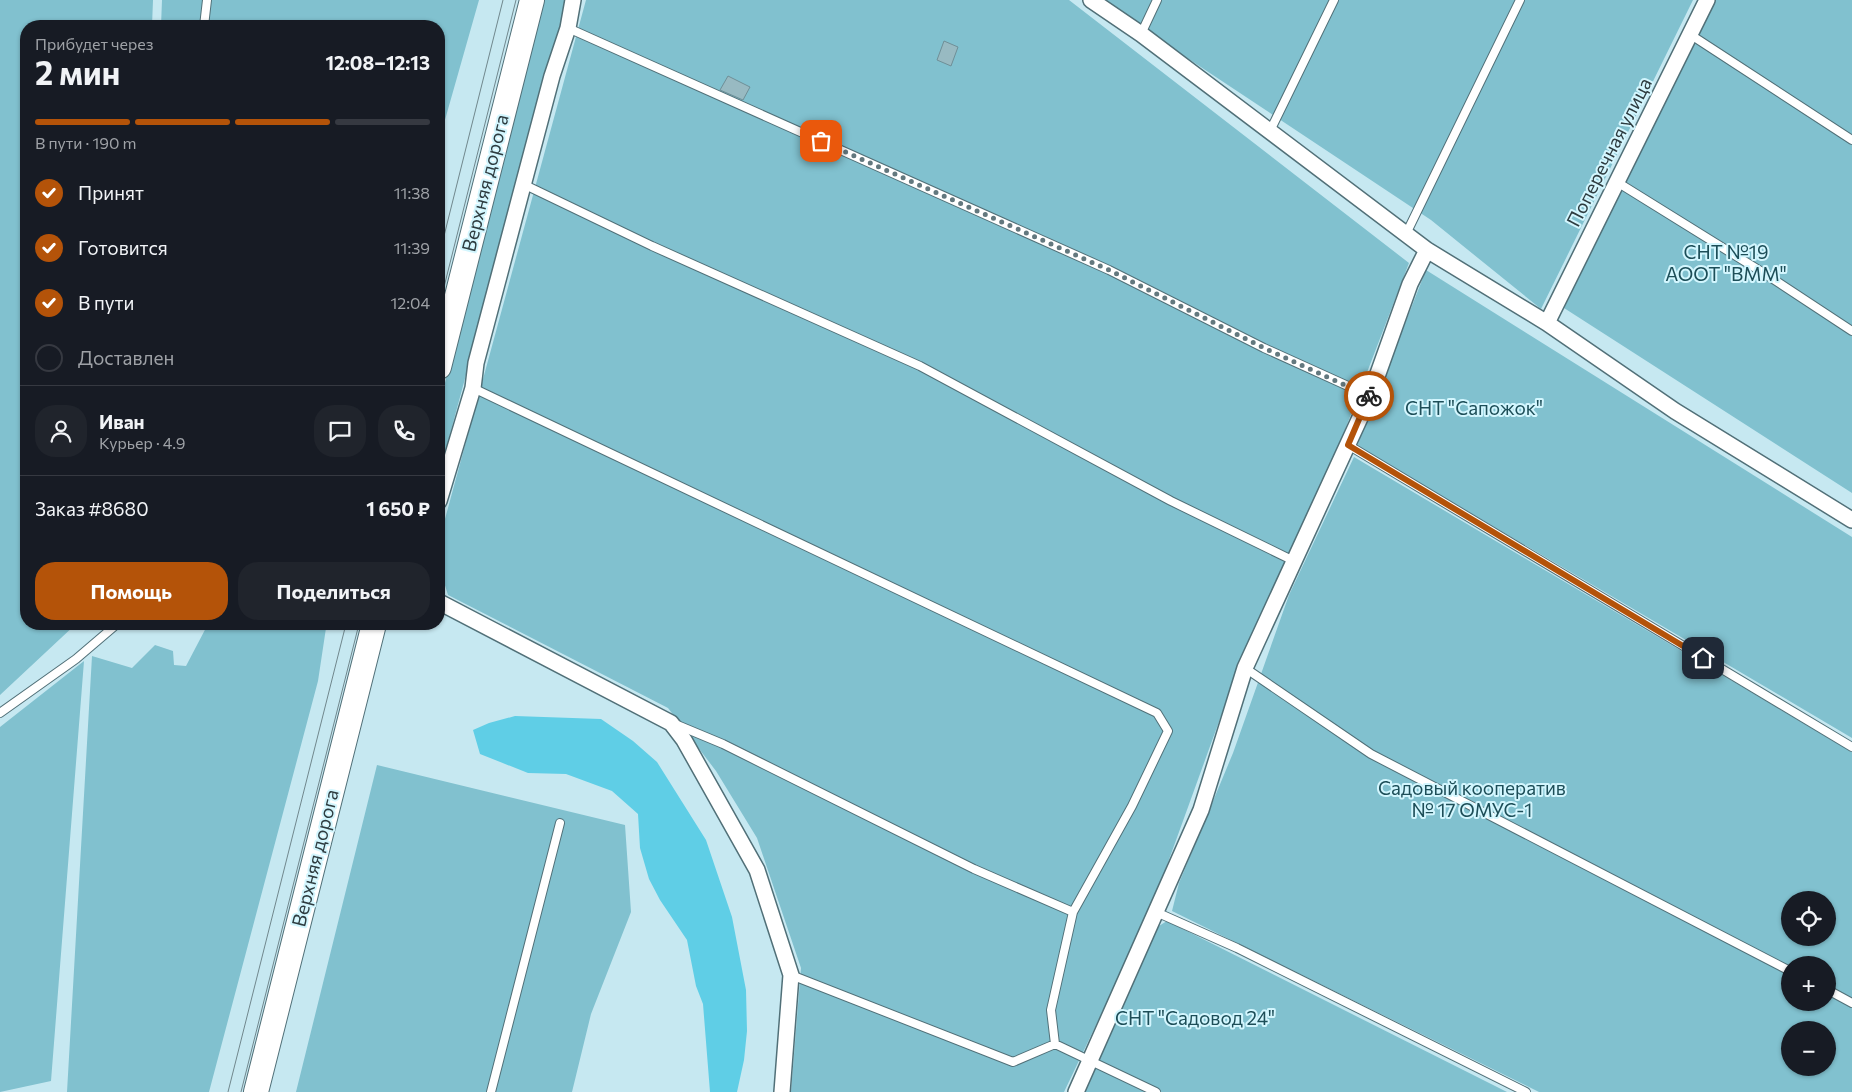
<!DOCTYPE html>
<html lang="ru">
<head>
<meta charset="utf-8">
<style>
  body { margin:0; font-family:Commissioner,sans-serif; background:#20242c; color:#f1f3f6; height:100vh; display:flex; flex-direction:column; font-size:19px; white-space:nowrap }
  * { box-sizing:border-box; margin:0 }
  p { font-size:16px; color:#9ea1a6 }
  .icon { flex:none; width:28px; height:28px; fill:none; stroke:currentColor; stroke-width:2; stroke-linecap:round; stroke-linejoin:round }
  .map { position:relative; flex:1; overflow:hidden }
  .details { position:absolute; left:20px; top:20px; width:425px; height:610px; display:flex; flex-direction:column; background:#171b24; border-radius:20px; box-shadow:0 1px 4px #0004 }
  .details>* { flex:none }
  .tools { position:absolute; left:1781px; top:891px; display:grid; gap:10px }
  .tools a { display:grid; place-items:center; width:55px; height:55px; border-radius:50%; background:#171b24; box-shadow:0 1px 4px #0004; font-size:25px }
  .pin { position:absolute; display:grid; place-items:center; width:42px; height:42px; color:#fff; margin:-21px; border-radius:10px; box-shadow:0 2px 8px #0006 }
  .courier { position:absolute; display:grid; place-items:center; width:50px; height:50px; margin:-25px; border:4px solid #b45309; border-radius:50%; background:#fff; color:#222; box-shadow:0 1px 6px #0007 }
  .head em { font-style:normal; font-weight:700 }
  .head div { display:flex; flex-direction:column-reverse }
  .head { display:flex; align-items:center; justify-content:space-between; height:85px; padding:0 15px }
  h1 { font-size:32px; font-weight:700; line-height:38px }
  .bar { display:grid; grid-template-columns:repeat(4,1fr); gap:8px 5px; align-content:center; height:60px; padding:0 15px }
  .bar i { height:6px; border-radius:4px; background:#363941 }
  .bar .current { background:#b45309 }
  .bar p { grid-column:span 4 }
  .line { display:flex; align-items:center; gap:12px; padding:0 15px; border-top:1px solid #363941 }
  .line div { flex:1 }
  .round { display:grid; place-items:center; flex:none; width:52px; height:52px; border-radius:20px; background:#20242c }
  ol { padding:0 15px; list-style:none }
  li { display:flex; align-items:center; gap:15px; height:55px }
  li p { margin-inline-start:auto }
  li .icon { padding:5px; border-radius:50%; background:#b45309; color:#fff; stroke-width:4 }
  li:last-child { color:#9ea1a6 }
  li i { width:28px; height:28px; border:2px solid #363941; border-radius:50% }
  .action { display:flex; gap:10px; margin-top:auto; padding:10px 15px }
  .action a { flex:1; height:58px; border-radius:20px; background:#b45309; color:#fff; font-size:20px; font-weight:700; line-height:58px; text-align:center }
  .action a+a { background:#20242c; color:#f1f3f6 }
  .map>svg:first-child { display:block }
  .green { fill:#81c1cf; fill-rule:evenodd }
  .water { fill:#5fcee6 }
  .building { fill:#98bac2; stroke:#6f8f97 }
  .lines { fill:none; stroke-linecap:round; stroke-linejoin:round }
  .lane-casing { stroke:#517078; stroke-width:10 }
  .street-casing { stroke:#517078; stroke-width:18 }
  .primary-casing { stroke:#517078; stroke-width:26 }
  .lane { stroke:#fff; stroke-width:8 }
  .street { stroke:#fff; stroke-width:15 }
  .primary { stroke:#fff; stroke-width:24 }
  .tram { stroke:#70878d; stroke-width:1 }
  .done { stroke:#63787e; stroke-width:5; stroke-dasharray:0 9 }
  .route { stroke:#b45309; stroke-width:6 }
  .labels { text-anchor:middle; stroke-width:4; stroke-linejoin:round; paint-order:stroke }
  .street-label { font-size:19px; fill:#2e3c40; stroke:#d3f6fe }
  .park-label { font-size:19px; fill:#1d4e58; stroke:#d3f6fe }
</style>
</head>
<body>
<div class="map">
<svg width="1852" height="1092" viewBox="0 0 1852 1092">
  <rect width="100%" height="100%" fill="#c6e8f1"/>
  <!-- green -->
  <path class="green" d="M 0,0 L 153,0 L 152,26 L 26,26 L 26,624 L 76,624 L 0,695 Z
    M 162,0 L 479,0 L 439,141 L 439,26 L 161,26 Z
    M 544,0 L 567,0 L 439,475 L 439,406 Z
    M 586,0 L 1069,0 L 1409,263 L 1343,435 L 1246,647 L 1150,912 L 1064,1092 L 791,1092 L 801,968 L 757,838 L 716,771 L 668,708 L 448,595 L 439,566 L 439,541 Z
    M 1105,0 L 1693,0 L 1541,309 L 1431,220 L 1148,32 Z
    M 1713,0 L 1852,0 L 1852,493 L 1564,308 Z
    M 1426,270 L 1852,537 L 1852,738 L 1357,446 Z
    M 1354,457 L 1852,752 L 1852,1092 L 1539,1092 L 1172,911 L 1179,883 L 1233,753 L 1289,595 ZM 1790,900 L 1828,900 L 1828,938 L 1790,938 ZM 1790,965 L 1828,965 L 1828,1002 L 1790,1002 ZM 1790,1030 L 1828,1030 L 1828,1068 L 1790,1068 Z
    M 208,624 L 320,624 L 326,628 L 318,681 L 209,1092 L 67,1092 L 92,656 L 132,668 L 155,645 L 173,651 L 174,665 L 186,666 Z
    M 84,661 L 51,1081 L 0,1092 L 0,727 Z
    M 377,765 L 625,825 L 631,912 L 591,1014 L 572,1092 L 296,1092 Z
    M 1167,921 L 1507,1092 L 1079,1092 L 1154,929 Z"/>
  <!-- water -->
  <path class="water" d="M 515,716 L 601,719 L 633,741 L 657,762 L 706,840 L 732,917 L 746,990 L 747,1031 L 744,1060 L 737,1092 L 710,1092 L 703,1004 L 696,986 L 687,940 L 660,900 L 649,879 L 640,848 L 638,814 L 612,791 L 566,774 L 528,773 L 480,754 L 473,730 L 489,723 Z"/>
  <!-- building -->
  <path class="building" d="M 944,41 L 958,47 L 951,66 L 937,60 Z
    M 728,76 L 750,87 L 743,100 L 720,90 Z"/>
  <g class="lines">
    <defs>
      <path id="lane" d="M 204,26 L 207,0
        M 568,28 L 1109,270 L 1264,348 L 1370,396
        M 1141,34 L 1157,0
        M 1691,35 L 1852,140
        M 1270,131 L 1334,0
        M 1617,182 L 1770,277 L 1852,331
        M 523,184 L 652,246 L 920,366 L 1171,501 L 1296,562
        M 1406,234 L 1520,0
        M 473,388 L 1157,713 L 1168,731 L 1132,806 L 1073,912
        M 1348,445 L 1852,747
        M 1245,668 L 1371,754 L 1790,971
        M 0,713 L 76,659 L 117,624
        M 675,724 L 723,744 L 974,869 L 1073,912 L 1051,1010 L 1055,1044 L 1156,1092
        M 1156,912 L 1237,948 L 1526,1092
        M 791,975 L 1013,1062 L 1055,1044
        M 1828,990 L 1852,1003
        M 491,1092 L 560,823"/>
      <path id="street" d="M 1091,0 L 1141,34 L 1427,250 L 1547,323 L 1675,411 L 1852,520
        M 1547,323 L 1707,0
        M 439,501 L 473,388 L 476,363 L 552,76 L 568,28 L 573,0
        M 439,602 L 671,723 L 684,740 L 757,870 L 791,975 L 782,1092
        M 1076,1092 L 1201,810 L 1245,668 L 1370,396 L 1410,284 L 1427,250"/>
      <path id="primary" d="M 439,367 L 532,0
        M 256,1092 L 374,624"/>
    </defs>
    <!-- lane casing -->
    <use href="#lane" class="lane-casing"/>
    <!-- street casing -->
    <use href="#street" class="street-casing"/>
    <!-- primary casing -->
    <use href="#primary" class="primary-casing"/>
    <!-- lane -->
    <use href="#lane" class="lane"/>
    <!-- street -->
    <use href="#street" class="street"/>
    <!-- primary -->
    <use href="#primary" class="primary"/>
    <!-- tram -->
    <path class="tram" d="M 439,256 L 503,0
      M 439,307 L 516,0
      M 228,1092 L 346,624
      M 241,1092 L 359,624"/>
  </g>
  <g class="lines">
    <!-- done -->
    <path class="done" d="M 821,141 L 1109,270 L 1264,348 L 1369,396"/>
    <!-- route -->
    <path class="route" d="M 1369,396 L 1348,445 L 1703,658"/>
  </g>
  <g class="labels">
    <!-- street labels -->
    <g class="street-label">
      <text transform="translate(1609 152) rotate(-63)" y="7">Поперечная улица</text>
      <text transform="translate(485 183) rotate(-76)" y="7">Верхняя дорога</text>
      <text transform="translate(315 858) rotate(-76)" y="7">Верхняя дорога</text>
    </g>
    <!-- park labels -->
    <g class="park-label">
      <text x="1726" y="259">СНТ №19<tspan x="1726" dy="22">АООТ "ВММ"</tspan></text>
      <text x="1474" y="415">СНТ "Сапожок"</text>
      <text x="1472" y="795">Садовый кооператив<tspan x="1472" dy="22">№ 17 ОМУС-1</tspan></text>
      <text x="1195" y="1025">СНТ "Садовод 24"</text>
    </g>
  </g>
</svg>
<div class="tools">
<a><svg class="icon" aria-label="locate" viewBox="0 0 24 24"><circle cx="12" cy="12" r="6"/><path d="M12 2v4M12 18v4M2 12h4M18 12h4"/></svg></a>
<a>+</a>
<a>−</a>
</div>
<div class="pin" style="left:821px;top:141px;background:#ea580c"><svg class="icon" aria-label="bag" viewBox="0 0 24 24"><path d="M5 8h14l-1 12H6zM9 8a3 3 0 0 1 6 0"/></svg></div>
<div class="pin" style="left:1703px;top:658px;background:#1f2937"><svg class="icon" aria-label="home" viewBox="0 0 24 24"><path d="M3 11l9-7 9 7M6 9v11h12V9"/></svg></div>
<div class="courier" style="left:1369px;top:396px"><svg class="icon" aria-label="bike" viewBox="0 0 24 24"><circle cx="6" cy="16" r="4"/><circle cx="18" cy="16" r="4"/><path d="M6 16l4-8h5l3 8M10 8l3 8H6M13 5h3"/></svg></div>
<section class="details">
<div class="head"><div><h1>2 мин</h1><p>Прибудет через</p></div><em>12:08–12:13</em></div>
<div class="bar"><i class="current"></i><i class="current"></i><i class="current"></i><i></i><p>В пути · 190 m</p></div>
<ol>
<li><svg class="icon" aria-label="check" viewBox="0 0 24 24"><path d="M5 12l5 5 9-10"/></svg>Принят<p>11:38</p></li>
<li><svg class="icon" aria-label="check" viewBox="0 0 24 24"><path d="M5 12l5 5 9-10"/></svg>Готовится<p>11:39</p></li>
<li><svg class="icon" aria-label="check" viewBox="0 0 24 24"><path d="M5 12l5 5 9-10"/></svg>В пути<p>12:04</p></li>
<li><i></i>Доставлен</li>
</ol>
<div class="line" style="height:90px"><a class="round"><svg class="icon" aria-label="person" viewBox="0 0 24 24"><circle cx="12" cy="8" r="4"/><path d="M4 21q1-7 8-7t8 7"/></svg></a><div><b>Иван</b><p>Курьер · 4.9</p></div><a class="round"><svg class="icon" aria-label="chat" viewBox="0 0 24 24"><path d="M4 5h16v11H9l-5 4z"/></svg></a><a class="round"><svg class="icon" aria-label="phone" viewBox="0 0 24 24"><path d="M5 4h4l2 5-3 2q2 4 5 5l2-3 5 2v4C11 20 4 13 5 4z"/></svg></a></div>
<div class="line" style="height:65px"><div>Заказ #8680</div><b>1 650 ₽</b></div>
<div class="action"><a>Помощь</a><a>Поделиться</a></div>
</section>
</div>
</body>
</html>
